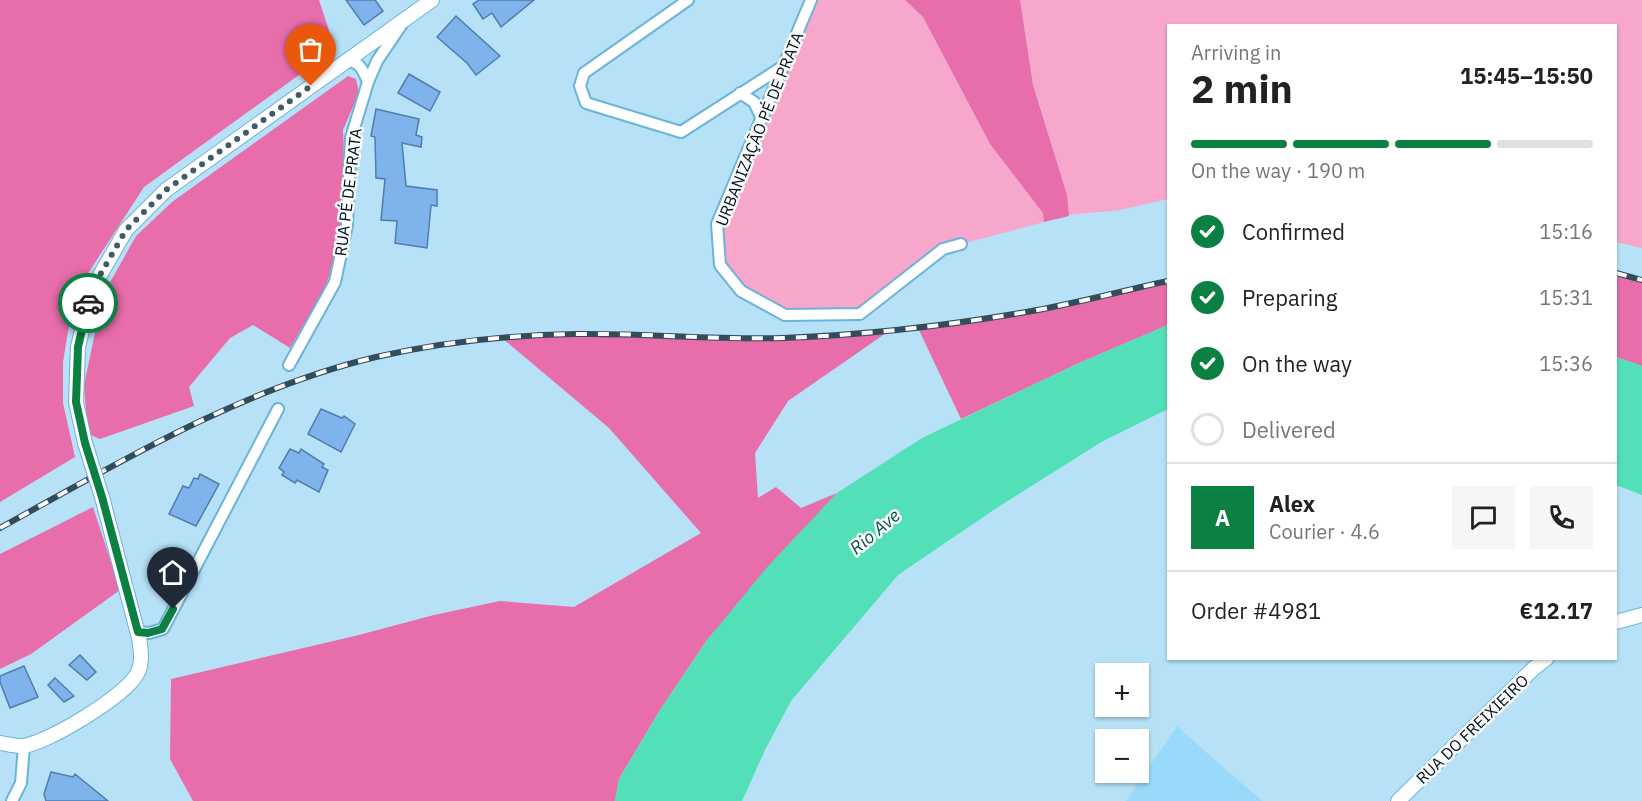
<!DOCTYPE html>
<html lang="en">
<head>
<meta charset="utf-8">
<style>
  body { margin:0; font-family:"IBM Plex Sans",sans-serif; background:#f6f6f6; color:#222; height:100vh; display:flex; flex-direction:column; font-size:22px; white-space:nowrap }
  * { box-sizing:border-box; margin:0 }
  p { font-size:20px; color:#767676 }
  .icon { flex:none; width:33px; height:33px; fill:none; stroke:currentColor; stroke-width:2; stroke-linecap:round; stroke-linejoin:round }
  .map { position:relative; flex:1; overflow:hidden }
  .details { position:absolute; left:1167px; top:24px; width:450px; height:636px; display:flex; flex-direction:column; background:#fff; border-radius:0px; box-shadow:0 2px 4px #0004 }
  .details>* { flex:none }
  .controls { position:absolute; left:1095px; top:663px; display:grid; gap:12px }
  .controls a { display:grid; place-items:center; width:54px; height:54px; border-radius:0px; background:#fff; box-shadow:0 2px 4px #0004; font-size:30px }
  .pin { position:absolute; display:grid; place-items:center; width:51px; height:51px; color:#fff; margin:-62px -26px; border-radius:50% 50% 50% 0; rotate:-45deg; box-shadow:0 0 6px #0007 }
  .pin .icon { rotate:45deg }
  .courier { position:absolute; display:grid; place-items:center; width:60px; height:60px; margin:-30px; border:4px solid #0b8043; border-radius:50%; background:#fff; color:#222; box-shadow:0 2px 8px #0007 }
  .overview em { font-style:normal; font-weight:800 }
  .overview div { display:flex; flex-direction:column-reverse }
  .overview { display:flex; align-items:center; justify-content:space-between; height:102px; padding:0 24px }
  h1 { font-size:39px; font-weight:800; line-height:45px }
  .bar { display:grid; grid-template-columns:repeat(4,1fr); gap:9px 6px; align-content:center; height:72px; padding:0 24px }
  .bar i { height:8px; border-radius:4px; background:#e0e0e0 }
  .bar .current { background:#0b8043 }
  .bar p { grid-column:span 4 }
  .line { display:flex; align-items:center; gap:15px; padding:0 24px; border-top:2px solid #e0e0e0 }
  .line div { flex:1 }
  .round { display:grid; place-items:center; flex:none; width:63px; height:63px; border-radius:0px; background:#f6f6f6 }
  ol { padding:0 24px; list-style:none }
  li { display:flex; align-items:center; gap:18px; height:66px }
  li p { margin-inline-start:auto }
  li .icon { padding:6px; border-radius:50%; background:#0b8043; color:#fff; stroke-width:4 }
  li:last-child { color:#767676 }
  li i { width:33px; height:33px; border:3px solid #e0e0e0; border-radius:50% }
  .map>svg:first-child { display:block }
  .built { fill:#99dafa }
  .green { fill:#f6a7cb }
  .forest { fill:#e86dab }
  .water { fill:#53dfb7 }
  .building { fill:#7eb3ec; stroke:#507dad; stroke-width:1.5 }
  .lines { fill:none; stroke-linecap:round; stroke-linejoin:round }
  .minor-casing { stroke:#6bb4d8; stroke-width:14 }
  .tertiary-casing { stroke:#6bb4d8; stroke-width:16 }
  .minor { stroke:#fff; stroke-width:10 }
  .tertiary { stroke:#fff; stroke-width:14 }
  .rail-casing { stroke:#334c5a; stroke-width:6 }
  .rail { stroke:#fafafa; stroke-width:4; stroke-dasharray:11; stroke-linecap:butt }
  .tertiary-bridge-casing { stroke:#6bb4d8; stroke-width:16; stroke-linecap:butt }
  .tertiary-bridge { stroke:#fff; stroke-width:14 }
  .done { stroke:#405b69; stroke-width:6; stroke-dasharray:0 10.8 }
  .route { stroke:#0b8043; stroke-width:8 }
  .labels { text-anchor:middle; stroke-width:5; stroke-linejoin:round; paint-order:stroke }
  .street-label { font-size:16px; fill:#00131d; stroke:#fafafa }
  .water-label { font-size:18px; font-style:italic; fill:#005542; stroke:#fafafa }
</style>
</head>
<body>
<div class="map">
<svg width="1642" height="801" viewBox="0 0 1642 801">
  <rect width="100%" height="100%" fill="#b6e1f7"/>
  <!-- built -->
  <path class="built" d="M 1177,726 L 1208,754 L 1262,801 L 1126,801 Z"/>
  <!-- green -->
  <path class="green" d="M 811,0 L 905,0 L 923,17 L 990,144 L 1044,213 L 1044,222 L 943,249 L 860,314 L 785,315 L 741,291 L 720,265 L 717,224 Z
    M 1020,0 L 1642,0 L 1642,248 L 1616,242 L 1616,26 L 1168,26 L 1168,199 L 1120,210 L 1069,215 L 1067,195 L 1033,85 Z"/>
  <!-- forest -->
  <path class="forest" d="M 0,0 L 319,0 L 335,49 L 144,187 L 74,295 L 63,362 L 63,403 L 75,457 L 0,502 Z
    M 905,0 L 1020,0 L 1033,85 L 1067,195 L 1069,216 L 1044,222 L 1043,213 L 990,144 L 923,17 Z
    M 348,76 L 356,79 L 359,93 L 343,130 L 347,225 L 325,288 L 290,348 L 253,325 L 230,338 L 189,387 L 194,406 L 100,439 L 88,434 L 84,385 L 103,295 L 136,236 L 172,202 Z
    M 1616,273 L 1642,280 L 1642,366 L 1616,357 Z
    M 1168,281 L 1168,325 L 1079,363 L 961,419 L 918,328 L 1028,312 Z
    M 889,331 L 788,401 L 755,453 L 758,498 L 776,487 L 801,508 L 837,493 L 707,640 L 660,710 L 619,779 L 615,801 L 193,801 L 170,759 L 171,679 L 355,636 L 434,615 L 500,601 L 574,607 L 701,533 L 609,428 L 502,338 L 644,335 L 779,338 Z
    M 93,507 L 120,590 L 31,654 L 0,669 L 0,554 Z"/>
  <!-- water -->
  <path class="water" d="M 1168,325 L 1168,409 L 1103,441 L 998,507 L 898,575 L 791,701 L 765,750 L 742,801 L 615,801 L 619,779 L 660,710 L 707,640 L 769,565 L 837,493 L 922,438 L 1079,363 Z
    M 1616,357 L 1642,366 L 1642,495 L 1616,485 Z"/>
  <!-- building -->
  <path class="building" d="M 346,0 L 375,0 L 383,11 L 364,25 Z
    M 479,0 L 534,0 L 501,27 L 492,13 L 483,19 L 473,4 Z
    M 456,16 L 500,56 L 476,75 L 467,63 L 437,37 Z
    M 409,74 L 440,92 L 430,111 L 398,93 Z
    M 376,109 L 419,119 L 416,135 L 422,137 L 421,147 L 402,143 L 406,186 L 437,190 L 437,206 L 431,205 L 427,248 L 395,243 L 397,221 L 381,220 L 385,179 L 376,178 L 375,137 L 371,136 Z
    M 321,409 L 342,418 L 344,416 L 355,424 L 341,452 L 308,434 Z
    M 290,449 L 299,453 L 301,449 L 324,464 L 322,467 L 328,470 L 319,492 L 297,480 L 295,483 L 282,475 L 284,472 L 279,468 Z
    M 200,474 L 219,484 L 196,526 L 169,514 L 183,486 L 189,488 L 194,478 L 198,479 Z
    M 80,655 L 96,672 L 87,680 L 69,665 Z
    M 24,666 L 38,697 L 10,708 L 0,682 L 0,676 Z
    M 55,678 L 74,696 L 64,702 L 48,685 Z
    M 51,772 L 73,777 L 75,774 L 108,801 L 46,801 L 44,794 Z"/>
  <g class="lines">
    <defs>
      <path id="minor" d="M 688,0 L 584,73 L 580,86 L 586,103 L 681,132 L 782,67
        M 811,0 L 717,224 L 720,265 L 741,291 L 785,315 L 860,314 L 943,249 L 961,244
        M 347,60 C 361,63 363,70 368,82
        M 740,93 L 754,102 L 761,117
        M 289,365 L 335,282 L 347,225 L 351,138 L 368,82 L 377,61 L 402,24
        M 138,632 L 149,633 L 163,629 L 278,409
        M 12,801 L 21,783 L 24,746"/>
      <path id="tertiary" d="M 85,443 L 76,402 L 78,347 L 92,289 L 126,230 L 166,190 L 432,0
        M 1616,622 L 1642,615
        M 0,743 C 7,744 16,746 23,746 C 48,743 125,696 137,674 C 143,663 141,650 139,638 L 102,497
        M 1398,801 L 1533,669 L 1547,658"/>
    </defs>
    <!-- minor casing -->
    <use href="#minor" class="minor-casing"/>
    <!-- tertiary casing -->
    <use href="#tertiary" class="tertiary-casing"/>
    <!-- minor -->
    <use href="#minor" class="minor"/>
    <!-- tertiary -->
    <use href="#tertiary" class="tertiary"/>
    <defs>
      <path id="rail" d="M 1616,273 L 1642,280
        M 0,528 C 120,462 241,389 376,357 C 442,342 508,335 576,334 C 645,333 714,340 783,338 C 864,335 945,326 1026,312 C 1074,304 1121,291 1168,281"/>
    </defs>
    <!-- rail casing -->
    <use href="#rail" class="rail-casing"/>
    <!-- rail -->
    <use href="#rail" class="rail"/>
    <defs>
      <path id="tertiary-bridge" d="M 85,443 L 102,497"/>
    </defs>
    <!-- tertiary-bridge casing -->
    <use href="#tertiary-bridge" class="tertiary-bridge-casing"/>
    <!-- tertiary-bridge -->
    <use href="#tertiary-bridge" class="tertiary-bridge"/>
  </g>
  <g class="lines">
    <!-- done -->
    <path class="done" d="M 88,303 L 92,289 L 126,230 L 166,190 L 311,86"/>
    <!-- route -->
    <path class="route" d="M 88,303 L 78,347 L 76,402 L 85,443 L 102,497 L 138,632 L 148,633 L 162,629 L 173,609"/>
  </g>
  <g class="labels">
    <!-- street labels -->
    <g class="street-label">
      <text transform="translate(759 129) rotate(-68)" y="6">URBANIZAÇÃO PÉ DE PRATA</text>
      <text transform="translate(348 192) rotate(-83)" y="6">RUA PÉ DE PRATA</text>
      <text transform="translate(1472 729) rotate(-44)" y="6">RUA DO FREIXIEIRO</text>
    </g>
    <!-- water labels -->
    <g class="water-label">
      <text transform="translate(875 532) rotate(-40)" y="6">Rio Ave</text>
    </g>
  </g>
</svg>
<div class="controls">
<a>+</a>
<a>−</a>
</div>
<div class="pin" style="left:311px;top:86px;background:#ea580c"><svg class="icon" aria-label="bag" viewBox="0 0 24 24"><path d="M5 8h14l-1 12H6zM9 8a3 3 0 0 1 6 0"/></svg></div>
<div class="pin" style="left:173px;top:609px;background:#1f2937"><svg class="icon" aria-label="home" viewBox="0 0 24 24"><path d="M3 11l9-7 9 7M6 9v11h12V9"/></svg></div>
<div class="courier" style="left:88px;top:303px"><svg class="icon" aria-label="car" viewBox="0 0 24 24"><path d="M5 17H2v-5l4-1 3-4h7l3 4 3 1v5h-3M9 17h6M6 11h13"/><circle cx="7" cy="17" r="2"/><circle cx="17" cy="17" r="2"/></svg></div>
<section class="details">
<div class="overview"><div><h1>2 min</h1><p>Arriving in</p></div><em>15:45–15:50</em></div>
<div class="bar"><i class="current"></i><i class="current"></i><i class="current"></i><i></i><p>On the way · 190 m</p></div>
<ol>
<li><svg class="icon" aria-label="check" viewBox="0 0 24 24"><path d="M5 12l5 5 9-10"/></svg>Confirmed<p>15:16</p></li>
<li><svg class="icon" aria-label="check" viewBox="0 0 24 24"><path d="M5 12l5 5 9-10"/></svg>Preparing<p>15:31</p></li>
<li><svg class="icon" aria-label="check" viewBox="0 0 24 24"><path d="M5 12l5 5 9-10"/></svg>On the way<p>15:36</p></li>
<li><i></i>Delivered</li>
</ol>
<div class="line" style="height:108px"><b class="round" style="background:#0b8043;color:#fff">A</b><div><b>Alex</b><p>Courier · 4.6</p></div><a class="round"><svg class="icon" aria-label="chat" viewBox="0 0 24 24"><path d="M4 5h16v11H9l-5 4z"/></svg></a><a class="round"><svg class="icon" aria-label="phone" viewBox="0 0 24 24"><path d="M5 4h4l2 5-3 2q2 4 5 5l2-3 5 2v4C11 20 4 13 5 4z"/></svg></a></div>
<div class="line" style="height:78px"><div>Order #4981</div><b>€12.17</b></div>
</section>
</div>
</body>
</html>
